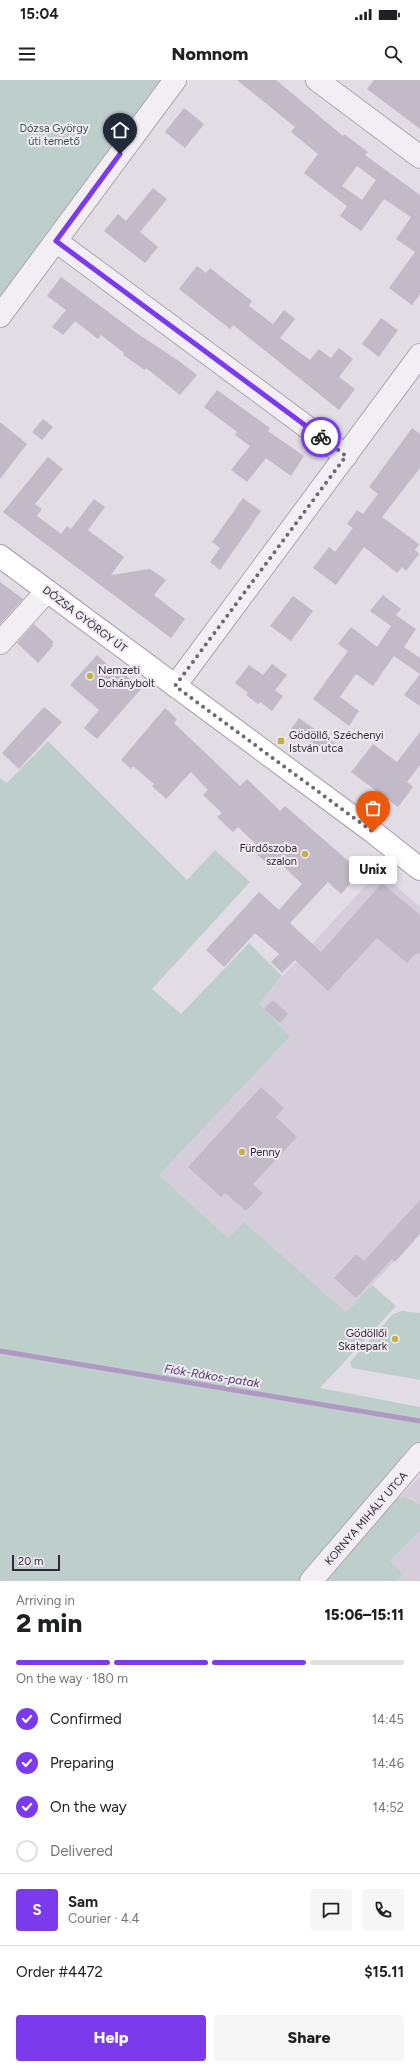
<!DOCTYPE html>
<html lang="en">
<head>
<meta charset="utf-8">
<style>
  body { margin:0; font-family:Figtree,sans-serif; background:#f6f6f6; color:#202124; height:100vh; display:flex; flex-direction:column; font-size:15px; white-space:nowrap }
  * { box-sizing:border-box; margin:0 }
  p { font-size:13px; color:#757577 }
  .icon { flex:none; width:22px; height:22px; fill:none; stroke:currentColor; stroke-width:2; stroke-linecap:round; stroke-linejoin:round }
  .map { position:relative; height:1501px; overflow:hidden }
  .side { display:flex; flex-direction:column; background:#fff; flex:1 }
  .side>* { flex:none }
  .scale { position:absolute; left:12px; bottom:10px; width:48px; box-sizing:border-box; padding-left:4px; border:2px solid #33273a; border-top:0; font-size:11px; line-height:14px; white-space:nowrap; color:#33273a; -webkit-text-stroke:3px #f0ebf3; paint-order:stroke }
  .pin { position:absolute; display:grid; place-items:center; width:34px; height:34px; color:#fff; margin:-41px -17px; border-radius:50% 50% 50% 0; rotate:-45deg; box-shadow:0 0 4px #0007 }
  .pin .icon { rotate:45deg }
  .courier { position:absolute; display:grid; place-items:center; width:40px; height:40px; margin:-20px; border:3px solid #7c3aed; border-radius:50%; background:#fff; color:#222; box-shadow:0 1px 5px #0007 }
  .bubble { position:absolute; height:28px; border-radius:4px; background:#fff; box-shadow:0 2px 6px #0003; font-size:13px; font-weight:800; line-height:28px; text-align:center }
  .head em { font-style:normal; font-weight:800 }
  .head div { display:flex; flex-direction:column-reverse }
  .head { display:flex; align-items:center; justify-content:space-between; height:68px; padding:0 16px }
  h1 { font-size:26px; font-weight:800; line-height:30px }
  .bar { display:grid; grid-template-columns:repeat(4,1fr); gap:6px 4px; align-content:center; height:48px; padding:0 16px }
  .bar i { height:5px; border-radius:3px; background:#e0e0e0 }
  .bar .on { background:#7c3aed }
  .bar p { grid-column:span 4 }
  .line { display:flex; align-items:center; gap:10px; padding:0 16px; border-top:1px solid #e0e0e0 }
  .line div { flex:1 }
  .round { display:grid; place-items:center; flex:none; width:42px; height:42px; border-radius:4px; background:#f6f6f6 }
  ol { padding:0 16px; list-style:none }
  li { display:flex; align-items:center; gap:12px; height:44px }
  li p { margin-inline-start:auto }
  li .icon { padding:4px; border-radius:50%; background:#7c3aed; color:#fff; stroke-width:4 }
  li:last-child { color:#757577 }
  li i { width:22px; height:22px; border:2px solid #e0e0e0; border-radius:50% }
  .button { display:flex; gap:8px; margin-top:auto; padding:8px 16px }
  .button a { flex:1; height:46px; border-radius:4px; background:#7c3aed; color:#fff; font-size:16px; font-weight:800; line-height:46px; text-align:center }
  .button a+a { background:#f6f6f6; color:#202124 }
  .status { display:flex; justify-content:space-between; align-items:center; height:28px; padding:0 20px; background:#fff; direction:ltr }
  .status svg { height:11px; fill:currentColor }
  header { display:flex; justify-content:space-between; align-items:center; height:52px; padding:0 16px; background:#fff; font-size:18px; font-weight:800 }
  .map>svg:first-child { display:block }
  .built { fill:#d5ceda }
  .green { fill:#bececa }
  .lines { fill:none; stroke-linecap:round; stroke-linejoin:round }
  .stream { stroke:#af99c3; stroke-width:5 }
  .building { fill:#c2bac7; fill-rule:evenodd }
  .minor-casing { stroke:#aea6b2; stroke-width:24 }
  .major-casing { stroke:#a89cb0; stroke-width:24 }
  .minor { stroke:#f2eef4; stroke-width:22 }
  .major { stroke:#fff; stroke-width:22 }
  .done { stroke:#706676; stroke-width:4; stroke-dasharray:0 7.2 }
  .route { stroke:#7c3aed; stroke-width:5 }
  .poi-dot { fill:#c3b148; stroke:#f0ebf3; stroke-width:1.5 }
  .labels { text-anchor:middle; stroke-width:4; stroke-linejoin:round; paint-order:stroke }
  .park-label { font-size:11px; fill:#35554f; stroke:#f0ebf3 }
  .street-label { font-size:11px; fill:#33273a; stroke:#f0ebf3 }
  .poi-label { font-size:11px; fill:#33273a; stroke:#f0ebf3; text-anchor:start }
  .water-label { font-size:12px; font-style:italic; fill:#53346b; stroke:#f0ebf3 }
</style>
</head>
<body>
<div class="status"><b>15:04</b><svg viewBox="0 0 49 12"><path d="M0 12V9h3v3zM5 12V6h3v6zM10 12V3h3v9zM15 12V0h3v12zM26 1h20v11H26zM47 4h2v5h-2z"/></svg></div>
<header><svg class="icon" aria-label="menu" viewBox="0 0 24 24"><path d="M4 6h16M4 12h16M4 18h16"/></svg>Nomnom<svg class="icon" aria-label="search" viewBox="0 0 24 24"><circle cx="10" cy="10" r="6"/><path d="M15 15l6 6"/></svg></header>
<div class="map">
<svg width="420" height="1501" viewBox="0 0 420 1501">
  <rect width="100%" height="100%" fill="#e2dce5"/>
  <!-- built -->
  <path class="built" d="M 379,791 L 420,827 L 420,1154 L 346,1232 L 244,1142 L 228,1158 L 159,1095 L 290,957 L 258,923 Z
    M 420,1396 L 420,1425 L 413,1419 L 400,1417 Z
    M 420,1451 L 420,1501 L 396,1501 L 403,1494 L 390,1481 Z"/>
  <!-- green -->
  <path class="green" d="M 0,0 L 161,0 L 0,220 Z
    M 48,661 L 187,800 L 215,770 L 250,802 L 152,909 L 181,934 L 249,863 L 282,896 L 259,923 L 290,957 L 159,1095 L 228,1158 L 244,1142 L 346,1232 L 372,1205 L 396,1226 L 320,1308 L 420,1327 L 420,1361 L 411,1372 L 391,1419 C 403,1416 410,1417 420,1425 L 420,1451 L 390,1481 L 403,1494 L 396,1501 L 0,1501 L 0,698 L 7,703 Z
    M 402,1231 L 420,1233 L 420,1300 L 352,1288 L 350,1282 L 393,1234 Z"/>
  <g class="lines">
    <!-- stream -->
    <path class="stream" d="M 0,1271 L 420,1341"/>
  </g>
  <!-- building -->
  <path class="building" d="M 237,0 L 276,0 L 343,56 L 344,54 L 368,72 L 365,75 L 420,115 L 420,214 L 412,225 L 389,208 L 415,172 L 396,159 L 411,137 L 384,119 L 361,151 L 340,136 L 347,126 L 304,93 L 318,74 L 291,52 L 295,47 ZM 357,86 L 376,100 L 362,120 L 342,106 Z
    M 374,0 L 420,0 L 420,49 L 367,9 Z
    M 184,28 L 204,44 L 185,68 L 165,52 Z
    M 153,108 L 167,119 L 140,152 L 158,167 L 145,183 L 104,151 L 118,134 L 126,141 Z
    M 197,186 L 206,193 L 210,188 L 252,221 L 249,226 L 273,244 L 284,230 L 295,239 L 280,258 L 310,280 L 319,269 L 331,278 L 339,268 L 353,279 L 339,297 L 355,309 L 339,330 L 233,245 L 230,249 L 179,209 Z
    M 61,197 L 138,254 L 179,281 L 197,295 L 180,315 L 146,288 L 145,290 L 123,275 L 124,273 L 101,255 L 98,259 L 75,241 L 63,255 L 52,247 L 66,230 L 47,216 Z
    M 381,238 L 398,250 L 379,277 L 362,264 Z
    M 217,310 L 270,348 L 268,351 L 304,376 L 291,396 L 266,378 L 247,402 L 231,390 L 250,366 L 235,355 L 237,352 L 204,327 Z
    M 43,339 L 53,347 L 42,360 L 32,352 Z
    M 0,342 L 27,364 L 0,399 Z
    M 412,348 L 420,354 L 420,388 L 382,437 L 419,464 L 415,470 L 419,474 L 406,491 L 402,487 L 397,493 L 364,467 L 336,505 L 313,488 L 329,467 L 335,472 L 353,448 L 347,444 L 357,430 L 363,434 L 378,414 L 369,407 Z
    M 48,377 L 63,389 L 35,424 L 42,429 L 37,436 L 61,454 L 67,446 L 71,449 L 94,419 L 105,427 L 88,450 L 124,477 L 111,495 L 150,489 L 166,500 L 154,515 L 185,539 L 171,558 L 3,432 Z
    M 243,418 L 261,431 L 220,490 L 210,482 L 220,468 L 212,462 Z
    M 0,502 L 23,519 L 0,544 Z
    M 383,515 L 401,529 L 396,535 L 416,549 L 404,567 L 420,578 L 420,626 L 404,615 L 420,594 L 394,576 L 373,606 L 356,594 L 340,617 L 359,631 L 349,646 L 313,619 L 348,571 L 338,564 L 351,547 L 377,567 L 391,546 L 370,531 Z
    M 293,516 L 313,531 L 291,561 L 270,546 Z
    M 34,544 L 54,562 L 52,564 L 53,566 L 38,583 L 17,563 Z
    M 97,575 L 119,595 L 122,592 L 141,609 L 97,659 L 84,648 L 99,630 L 70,605 Z
    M 272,584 L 287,595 L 275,610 L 283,616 L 272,631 L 260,622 L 258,624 L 246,615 L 248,613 L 235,603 L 249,585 L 263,595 Z
    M 44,627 L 62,642 L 19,689 L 2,673 Z
    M 165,628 L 177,639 L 174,643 L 240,706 L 247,699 L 280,731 L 285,726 L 361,792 L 341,814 L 328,802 L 290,843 L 321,872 L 382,803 L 420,835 L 420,873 L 414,875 L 407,883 L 377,858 L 328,911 L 295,880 L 282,893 L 271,882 L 279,874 L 255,853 L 224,887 L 206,870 L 259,812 L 279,830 L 302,804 L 274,777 L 268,784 L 253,771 L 258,766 L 238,747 L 233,752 L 217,737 L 222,733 L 203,715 L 208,710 L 191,692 L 166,719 L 152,706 L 154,704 L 133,686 L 131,689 L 121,680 Z
    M 299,638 L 335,663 L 326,674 L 291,649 Z
    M 420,652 L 420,685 L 407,702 L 413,707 L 398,727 L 351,692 L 373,664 L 397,682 Z
    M 273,920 L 288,934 L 280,943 L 264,929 Z
    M 261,1007 L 284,1028 L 276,1037 L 297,1057 L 253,1104 L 263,1113 L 246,1131 L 225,1113 L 221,1117 L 188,1087 Z
    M 420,1120 L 420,1154 L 395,1182 L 392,1179 L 356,1218 L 334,1198 L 356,1174 L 364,1181 Z"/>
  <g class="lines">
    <defs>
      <path id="minor" d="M 317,0 L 420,77
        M 56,161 L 346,376
        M 0,236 L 175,0
        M 0,563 L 47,511
        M 175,606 L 420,275
        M 311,1501 L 420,1374"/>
      <path id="major" d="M 0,476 L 373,752 L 420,789"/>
    </defs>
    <!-- minor casing -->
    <use href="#minor" class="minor-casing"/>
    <!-- major casing -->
    <use href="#major" class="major-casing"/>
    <!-- minor -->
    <use href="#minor" class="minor"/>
    <!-- major -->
    <use href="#major" class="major"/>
  </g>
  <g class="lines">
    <!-- done -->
    <path class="done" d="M 321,357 L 346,376 L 175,606 L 373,752"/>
    <!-- route -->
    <path class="route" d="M 120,74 L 56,161 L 321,357"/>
  </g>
  <!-- markers -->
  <g class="poi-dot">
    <circle cx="90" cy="596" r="4"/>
    <rect x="277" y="657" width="8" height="8" rx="2"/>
    <circle cx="305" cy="774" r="4"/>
    <circle cx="242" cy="1072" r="4"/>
    <circle cx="395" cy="1259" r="4"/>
  </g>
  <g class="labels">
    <!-- park labels -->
    <g class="park-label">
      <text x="54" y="52">Dózsa György<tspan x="54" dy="13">úti temető</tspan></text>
    </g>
    <!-- street labels -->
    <g class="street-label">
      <text transform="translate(85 539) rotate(37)" y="4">DÓZSA GYÖRGY ÚT</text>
      <text transform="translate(366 1438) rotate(-49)" y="4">KORNYA MIHÁLY UTCA</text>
    </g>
    <!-- poi labels -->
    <g class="poi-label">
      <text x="98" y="594">Nemzeti<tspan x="98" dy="13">Dohánybolt</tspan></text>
      <text x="289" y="659">Gödöllő, Széchenyi<tspan x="289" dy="13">István utca</tspan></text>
      <text x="297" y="772" text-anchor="end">Fürdőszoba<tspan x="297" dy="13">szalon</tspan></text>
      <text x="250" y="1076">Penny</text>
      <text x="387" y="1257" text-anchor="end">Gödöllői<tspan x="387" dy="13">Skatepark</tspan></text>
    </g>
    <!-- water labels -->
    <g class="water-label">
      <text transform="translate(212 1296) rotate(9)" y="4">Fiók-Rákos-patak</text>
    </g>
  </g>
</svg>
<div class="scale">20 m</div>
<div class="pin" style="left:373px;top:752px;background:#ea580c"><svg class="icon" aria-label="bag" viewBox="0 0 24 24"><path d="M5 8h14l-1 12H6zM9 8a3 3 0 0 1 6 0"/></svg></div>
<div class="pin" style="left:120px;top:74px;background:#1f2937"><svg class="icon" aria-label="home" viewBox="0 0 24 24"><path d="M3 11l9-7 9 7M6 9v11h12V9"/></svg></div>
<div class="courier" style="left:321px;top:357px"><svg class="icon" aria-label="bike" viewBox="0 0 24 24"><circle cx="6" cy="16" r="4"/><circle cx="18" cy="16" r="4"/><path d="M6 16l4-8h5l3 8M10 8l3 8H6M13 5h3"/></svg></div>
<div class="bubble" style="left:349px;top:776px;width:48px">Unix</div>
</div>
<section class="side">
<div class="head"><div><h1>2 min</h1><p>Arriving in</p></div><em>15:06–15:11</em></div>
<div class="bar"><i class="on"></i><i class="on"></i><i class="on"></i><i></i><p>On the way · 180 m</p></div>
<ol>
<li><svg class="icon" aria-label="check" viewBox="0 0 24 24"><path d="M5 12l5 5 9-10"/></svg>Confirmed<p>14:45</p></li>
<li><svg class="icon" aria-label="check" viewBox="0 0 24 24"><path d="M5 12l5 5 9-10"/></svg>Preparing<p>14:46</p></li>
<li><svg class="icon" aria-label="check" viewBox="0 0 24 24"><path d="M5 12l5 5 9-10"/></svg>On the way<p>14:52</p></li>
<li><i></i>Delivered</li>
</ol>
<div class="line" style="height:72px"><b class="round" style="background:#7c3aed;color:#fff">S</b><div><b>Sam</b><p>Courier · 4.4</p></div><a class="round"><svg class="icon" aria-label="chat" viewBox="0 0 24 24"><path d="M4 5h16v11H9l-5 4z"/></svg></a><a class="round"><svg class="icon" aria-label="phone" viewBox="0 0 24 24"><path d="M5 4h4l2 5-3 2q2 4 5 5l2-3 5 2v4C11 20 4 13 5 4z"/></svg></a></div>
<div class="line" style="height:52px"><div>Order #4472</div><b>$15.11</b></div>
<div class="button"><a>Help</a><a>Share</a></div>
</section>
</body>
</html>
